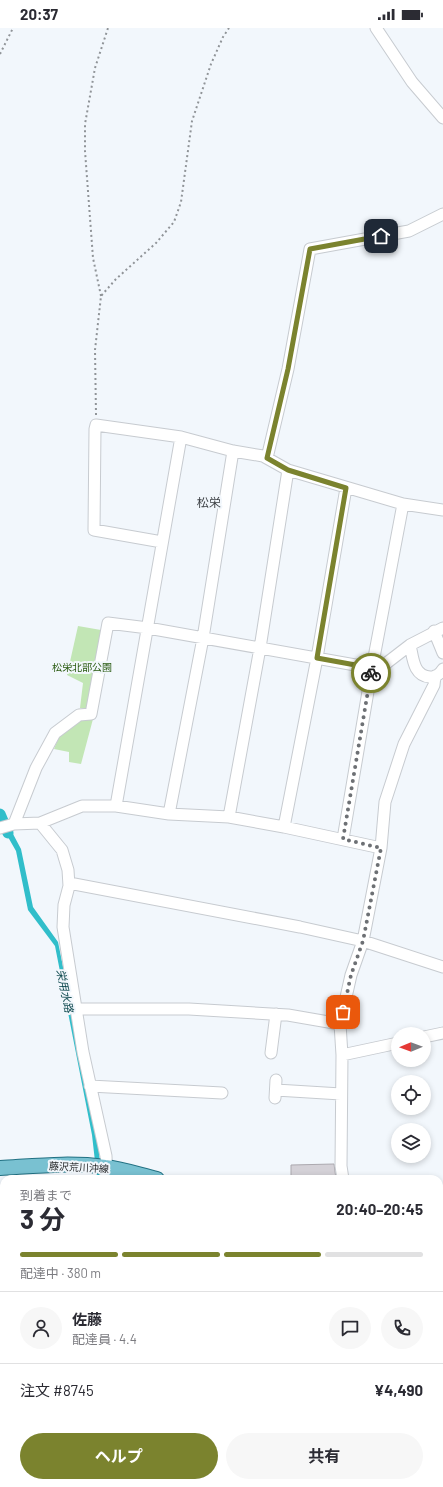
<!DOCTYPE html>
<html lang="ja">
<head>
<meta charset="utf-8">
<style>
  body { margin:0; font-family:Barlow,"Noto Sans JP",sans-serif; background:#f7f7f7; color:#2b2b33; height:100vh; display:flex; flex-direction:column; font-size:15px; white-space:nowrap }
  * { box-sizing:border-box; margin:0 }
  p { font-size:13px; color:#7c7c81 }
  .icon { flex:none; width:22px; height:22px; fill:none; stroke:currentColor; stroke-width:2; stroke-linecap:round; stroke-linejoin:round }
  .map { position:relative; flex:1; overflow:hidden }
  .details { position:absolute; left:0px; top:1147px; width:443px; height:312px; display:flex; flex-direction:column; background:#fff; border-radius:12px 12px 0 0; box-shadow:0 2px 6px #0003 }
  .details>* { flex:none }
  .needle { width:26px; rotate:269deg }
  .controls { position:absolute; left:391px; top:999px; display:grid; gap:8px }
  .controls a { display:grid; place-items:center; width:40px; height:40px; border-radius:50%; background:#fff; box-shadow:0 2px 6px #0003; font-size:20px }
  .pin { position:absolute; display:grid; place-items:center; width:34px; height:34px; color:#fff; margin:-17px; border-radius:8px; box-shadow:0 2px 6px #0006 }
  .courier { position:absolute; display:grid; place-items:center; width:40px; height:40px; margin:-20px; border:3px solid #7b832e; border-radius:50%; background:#fff; color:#222; box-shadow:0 1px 5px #0007 }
  .summary em { font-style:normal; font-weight:700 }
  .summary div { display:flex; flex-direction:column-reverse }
  .summary { display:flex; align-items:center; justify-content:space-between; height:68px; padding:0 20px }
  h1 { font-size:26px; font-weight:700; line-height:30px }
  .bar { display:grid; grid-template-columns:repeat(4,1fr); gap:6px 4px; align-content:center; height:48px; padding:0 20px }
  .bar i { height:5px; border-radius:3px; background:#e1e1e2 }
  .bar .selected { background:#7b832e }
  .bar p { grid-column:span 4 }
  .line { display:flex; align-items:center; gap:10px; padding:0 20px; border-top:1px solid #e1e1e2 }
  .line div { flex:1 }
  .round { display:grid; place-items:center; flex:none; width:42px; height:42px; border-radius:21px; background:#f7f7f7 }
  .action { display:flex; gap:8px; margin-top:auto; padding:8px 20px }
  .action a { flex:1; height:46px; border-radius:24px; background:#7b832e; color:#fff; font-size:16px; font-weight:700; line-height:46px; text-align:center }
  .action a+a { background:#f7f7f7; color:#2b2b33 }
  .status { display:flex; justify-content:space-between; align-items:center; height:28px; padding:0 20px; background:#fff; direction:ltr }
  .status svg { height:11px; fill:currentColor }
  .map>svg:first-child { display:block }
  .green { fill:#c2e6b5 }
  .water { fill:#31beca }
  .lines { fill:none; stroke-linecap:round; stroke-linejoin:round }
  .canal { stroke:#31beca; stroke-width:11 }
  .building { fill:#d4d1d7; stroke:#aca9af }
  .minor-casing { stroke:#c7cbd0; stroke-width:13 }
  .major-casing { stroke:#227183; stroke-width:16 }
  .path { stroke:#909498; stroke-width:2; stroke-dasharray:2 3; stroke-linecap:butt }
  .minor { stroke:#fff; stroke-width:11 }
  .major { stroke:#79c1d1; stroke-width:14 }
  .done { stroke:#6d7074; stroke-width:4; stroke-dasharray:0 7.2 }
  .route { stroke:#7b832e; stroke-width:5 }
  .labels { text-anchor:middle; stroke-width:4; stroke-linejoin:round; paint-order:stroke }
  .park-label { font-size:10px; fill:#28590f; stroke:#f2f7fc }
  .street-label { font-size:10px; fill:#26282a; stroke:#f2f7fc }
  .water-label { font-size:11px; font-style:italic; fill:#0f4a4f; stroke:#f2f7fc }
  .quarter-label { font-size:12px; fill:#3c4044; stroke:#f2f7fc }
</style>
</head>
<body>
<div class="status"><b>20:37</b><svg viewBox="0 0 49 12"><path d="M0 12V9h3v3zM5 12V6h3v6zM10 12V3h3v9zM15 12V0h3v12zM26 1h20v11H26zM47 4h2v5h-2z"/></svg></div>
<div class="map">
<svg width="443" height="1459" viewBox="0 0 443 1459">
  <rect width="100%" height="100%" fill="#f2f7fc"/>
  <!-- green -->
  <path class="green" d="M 78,598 L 101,602 L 88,681 L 80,680 L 83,655 L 67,647 Z
    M 81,691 L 93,691 L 81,736 L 69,734 L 69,724 L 54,721 L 60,706 Z"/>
  <!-- water -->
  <path class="water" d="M 5,791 L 21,821 L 33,879 L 58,914 L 97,1106 L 102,1151 L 97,1151 L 92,1107 L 55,918 L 28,882 L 16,823 L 0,795 L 0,792 Z"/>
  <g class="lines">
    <!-- canal -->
    <path class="canal" d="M 0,786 L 8,805"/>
  </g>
  <!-- building -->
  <path class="building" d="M 334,1136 L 336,1151 L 291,1151 L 291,1137 Z"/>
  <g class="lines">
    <defs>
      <path id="minor" d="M 376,0 L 412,54 L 443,90
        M 267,430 L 288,341 L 310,221 L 409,203 L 443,186
        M 403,476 L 443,482
        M 162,514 L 94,502 L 95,401 L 96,397 L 181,409 L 233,423 L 263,428 L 288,442 L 403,476 L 372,640 L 343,811
        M 434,603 L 443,625
        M 410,617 C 413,629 413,648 430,649 C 436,649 440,646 443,641
        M 116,778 L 181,409
        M 169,786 L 203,610 L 233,423
        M 229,789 L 260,620 L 288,442
        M 40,795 L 62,822 L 68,842 L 69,858 L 64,877 L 63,899 L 83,1024 L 106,1128 L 107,1151
        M 14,796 L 36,740 L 55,705 L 79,687 L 91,686 L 108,595 L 148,600 L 372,640 L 384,637 L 410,617 L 443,600
        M 284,799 L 317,630 L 346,460
        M 0,800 L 14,796 L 40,795 L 82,778 L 116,778 L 169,786 L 229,789 L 284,799 L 381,820
        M 69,855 L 300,899 L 363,913 L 443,939
        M 76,981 L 189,981 L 288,987 L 340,996
        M 424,1009 L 443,1005
        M 271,1025 L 276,986
        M 342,1027 L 398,1015
        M 90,1058 L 222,1065
        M 276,1062 L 341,1066
        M 275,1070 L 276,1052
        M 343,1151 L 341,1138 L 342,1027 L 340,996 L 351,947 L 363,913 L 381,820 L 385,774 L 404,716 L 434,657 L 435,648
        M 439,1342 L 443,1342
        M 379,1455 L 409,1457
        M 88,1459 L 92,1455
        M 234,1459 L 235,1455"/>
      <path id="major" d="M 0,1140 C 35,1138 70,1134 105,1139 C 123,1141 140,1147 157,1151
        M 439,1232 L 443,1232"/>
    </defs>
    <!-- minor casing -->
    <use href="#minor" class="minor-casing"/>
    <!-- major casing -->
    <use href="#major" class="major-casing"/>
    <!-- path -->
    <path class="path" d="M 0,26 L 13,0
      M 101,268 L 93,230 L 85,123 L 85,96 L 95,40 L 108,0
      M 96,387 L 95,322 L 101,268 L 116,251 L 156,215 L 174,194 L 181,174 L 192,93 L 211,36 L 223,9 L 229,0
      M 0,1437 L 4,1439
      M 54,1455 L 67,1459"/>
    <!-- minor -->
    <use href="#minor" class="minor"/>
    <!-- major -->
    <use href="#major" class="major"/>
  </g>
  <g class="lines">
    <!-- done -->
    <path class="done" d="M 343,984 L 351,947 L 363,913 L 381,820 L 343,811 L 371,645"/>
    <!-- route -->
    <path class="route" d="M 371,645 L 372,640 L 317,630 L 346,460 L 288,442 L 267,430 L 288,341 L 310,221 L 381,208"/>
  </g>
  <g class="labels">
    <!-- park labels -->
    <g class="park-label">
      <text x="82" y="643">松栄北部公園</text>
    </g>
    <!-- street labels -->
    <g class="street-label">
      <text transform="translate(79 1139) rotate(3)" y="4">藤沢荒川沖線</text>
    </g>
    <!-- water labels -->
    <g class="water-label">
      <text transform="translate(65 963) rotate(78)" y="4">栄用水路</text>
    </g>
    <!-- quarter labels -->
    <g class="quarter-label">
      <text x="209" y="479">松栄</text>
    </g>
  </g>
</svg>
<div class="controls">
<a><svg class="needle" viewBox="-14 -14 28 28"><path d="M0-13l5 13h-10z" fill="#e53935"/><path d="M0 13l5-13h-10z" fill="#7c7c81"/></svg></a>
<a><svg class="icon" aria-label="locate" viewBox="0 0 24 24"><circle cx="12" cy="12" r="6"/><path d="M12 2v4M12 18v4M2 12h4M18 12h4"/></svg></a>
<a><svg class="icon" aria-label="layers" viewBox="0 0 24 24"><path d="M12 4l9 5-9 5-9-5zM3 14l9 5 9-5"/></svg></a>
</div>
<div class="pin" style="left:343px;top:984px;background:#ea580c"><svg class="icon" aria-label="bag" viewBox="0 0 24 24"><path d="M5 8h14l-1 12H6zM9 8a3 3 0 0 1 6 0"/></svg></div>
<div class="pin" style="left:381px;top:208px;background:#1f2937"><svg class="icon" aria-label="home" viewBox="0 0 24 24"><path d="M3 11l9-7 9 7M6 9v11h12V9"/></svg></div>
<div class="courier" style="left:371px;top:645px"><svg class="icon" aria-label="bike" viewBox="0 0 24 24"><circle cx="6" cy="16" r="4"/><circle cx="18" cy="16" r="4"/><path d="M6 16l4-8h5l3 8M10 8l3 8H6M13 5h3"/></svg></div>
<section class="details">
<div class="summary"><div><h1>3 分</h1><p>到着まで</p></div><em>20:40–20:45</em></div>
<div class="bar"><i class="selected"></i><i class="selected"></i><i class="selected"></i><i></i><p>配達中 · 380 m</p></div>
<div class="line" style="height:72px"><a class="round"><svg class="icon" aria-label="person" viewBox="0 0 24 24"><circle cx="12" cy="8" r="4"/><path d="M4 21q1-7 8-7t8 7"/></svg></a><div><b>佐藤</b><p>配達員 · 4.4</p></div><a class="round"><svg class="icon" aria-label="chat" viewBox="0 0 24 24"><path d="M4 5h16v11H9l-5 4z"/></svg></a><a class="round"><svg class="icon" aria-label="phone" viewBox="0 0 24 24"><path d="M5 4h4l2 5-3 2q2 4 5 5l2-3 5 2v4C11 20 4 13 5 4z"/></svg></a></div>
<div class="line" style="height:52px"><div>注文 #8745</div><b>¥4,490</b></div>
<div class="action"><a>ヘルプ</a><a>共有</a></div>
</section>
</div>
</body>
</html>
